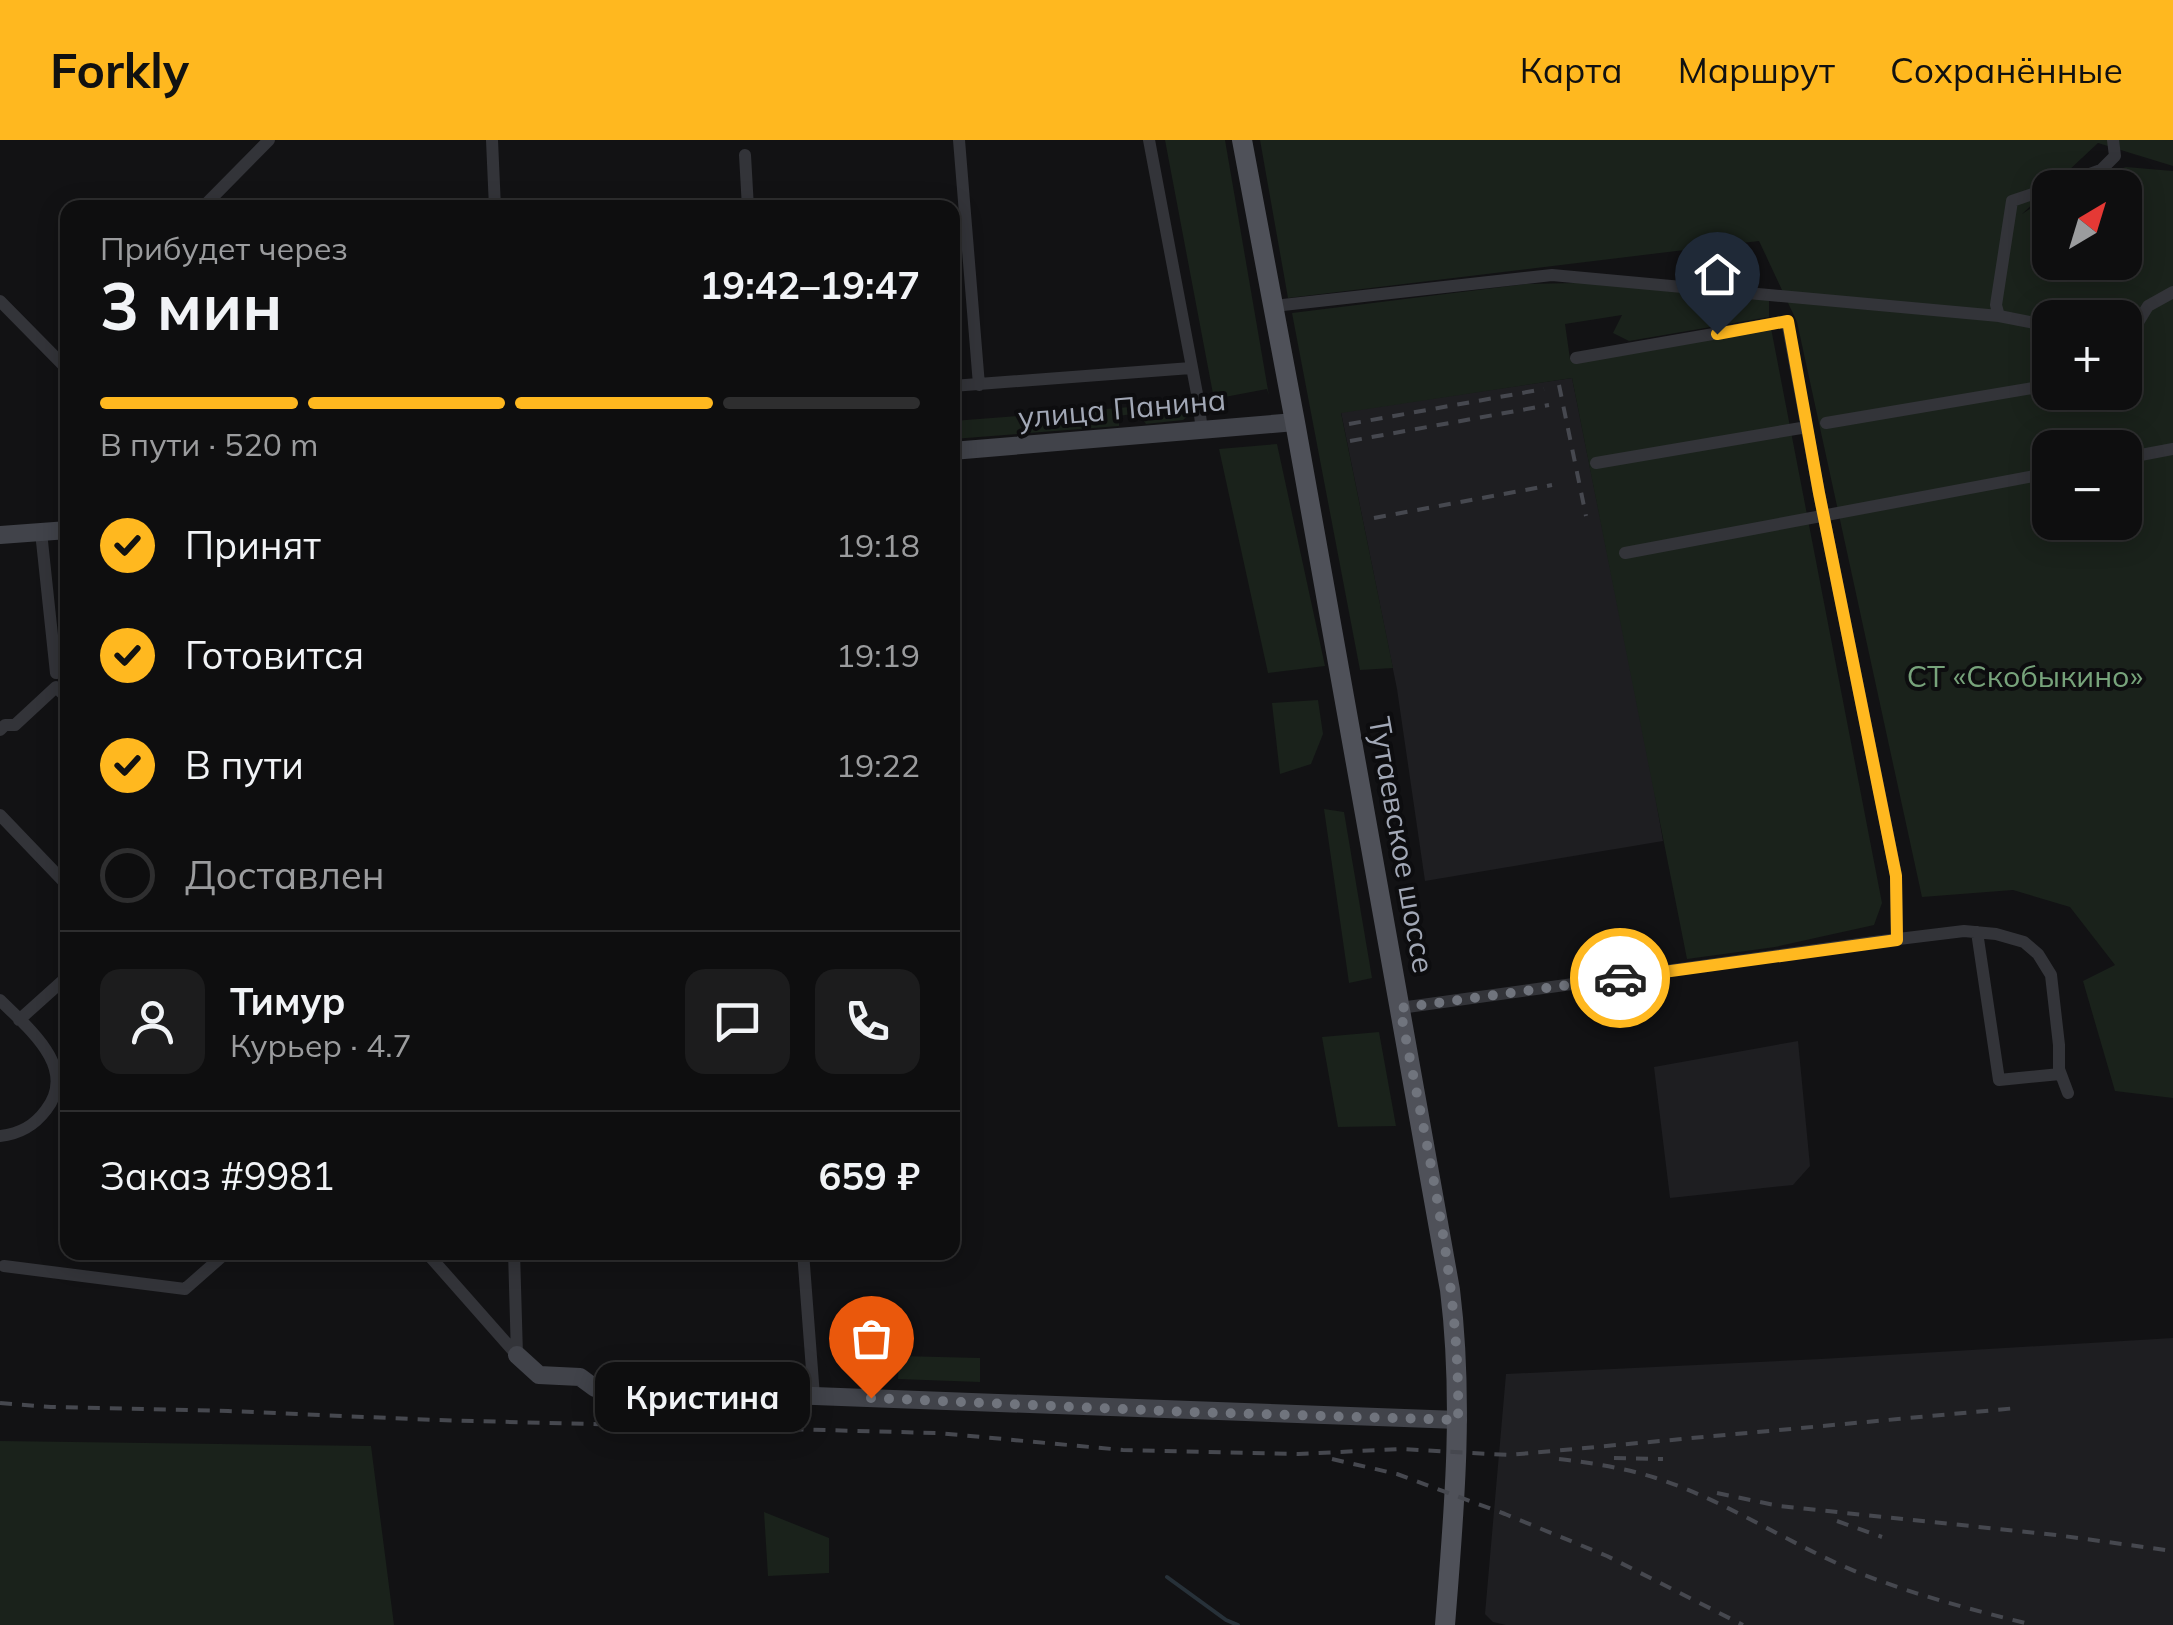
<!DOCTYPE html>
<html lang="ru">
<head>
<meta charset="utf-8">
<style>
  body { margin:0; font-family:Mulish,sans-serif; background:#1c1c1d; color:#f1f3f6; height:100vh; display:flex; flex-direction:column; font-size:38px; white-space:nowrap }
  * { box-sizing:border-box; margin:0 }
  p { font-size:32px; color:#9b9c9e }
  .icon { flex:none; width:55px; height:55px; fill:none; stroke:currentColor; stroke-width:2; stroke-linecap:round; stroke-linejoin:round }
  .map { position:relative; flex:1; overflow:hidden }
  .drawer { position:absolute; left:60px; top:60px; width:900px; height:1060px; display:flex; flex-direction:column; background:#0e0e0f; border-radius:20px; box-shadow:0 5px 25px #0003,0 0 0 2px #2e2e2f }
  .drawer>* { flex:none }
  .needle { width:65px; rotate:38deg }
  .buttons { position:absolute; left:2032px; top:30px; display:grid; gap:20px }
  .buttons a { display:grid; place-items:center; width:110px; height:110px; border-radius:20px; background:#0e0e0f; box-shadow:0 5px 25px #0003,0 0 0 2px #2e2e2f; font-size:50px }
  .pin { position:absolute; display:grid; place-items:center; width:85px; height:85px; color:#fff; margin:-102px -42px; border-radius:50% 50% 50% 0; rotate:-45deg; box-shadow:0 0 10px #0007 }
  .pin .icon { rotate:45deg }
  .courier { position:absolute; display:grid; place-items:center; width:100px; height:100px; margin:-50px; border:8px solid #ffb81f; border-radius:50%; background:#fff; color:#222; box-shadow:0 2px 12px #0007 }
  .bubble { position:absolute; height:70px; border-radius:20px; background:#0e0e0f; box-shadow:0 5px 25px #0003,0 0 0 2px #2e2e2f; font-size:32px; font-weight:700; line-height:70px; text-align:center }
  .head em { font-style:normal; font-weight:700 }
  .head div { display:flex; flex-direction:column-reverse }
  .head { display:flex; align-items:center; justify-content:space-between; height:170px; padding:0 40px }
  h1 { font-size:65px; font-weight:700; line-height:75px }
  .bar { display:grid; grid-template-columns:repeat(4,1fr); gap:15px 10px; align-content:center; height:120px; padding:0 40px }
  .bar i { height:12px; border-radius:8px; background:#2e2e2f }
  .bar .active { background:#ffb81f }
  .bar p { grid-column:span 4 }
  .line { display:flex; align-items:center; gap:25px; padding:0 40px; border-top:2px solid #2e2e2f }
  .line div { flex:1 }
  .round { display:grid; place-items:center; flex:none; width:105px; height:105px; border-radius:20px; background:#1c1c1d }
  ol { padding:0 40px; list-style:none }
  li { display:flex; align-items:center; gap:30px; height:110px }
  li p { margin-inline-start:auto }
  li .icon { padding:10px; border-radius:50%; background:#ffb81f; color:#111; stroke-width:4 }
  li:last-child { color:#9b9c9e }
  li i { width:55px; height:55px; border:5px solid #2e2e2f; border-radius:50% }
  header { display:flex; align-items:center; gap:60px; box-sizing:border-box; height:140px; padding:0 50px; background:#ffb81f; color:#111 }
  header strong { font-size:48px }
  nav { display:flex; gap:55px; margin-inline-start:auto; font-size:35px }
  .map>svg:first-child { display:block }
  .built { fill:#1e1e21 }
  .green { fill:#1a221b; fill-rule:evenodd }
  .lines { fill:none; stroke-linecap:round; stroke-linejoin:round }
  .stream { stroke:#273139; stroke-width:4 }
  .street { stroke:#333439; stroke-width:12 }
  .secondary { stroke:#41434a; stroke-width:18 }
  .primary { stroke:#4f5159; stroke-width:20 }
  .rail { stroke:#46484f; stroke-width:4; stroke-dasharray:12 10; stroke-linecap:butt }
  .done { stroke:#70747d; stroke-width:10; stroke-dasharray:0 18 }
  .route { stroke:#ffb81f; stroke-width:12 }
  .labels { text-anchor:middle; stroke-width:8; stroke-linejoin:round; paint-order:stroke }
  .street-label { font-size:30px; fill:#a2a8b6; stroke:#0d0d0f }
  .park-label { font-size:30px; fill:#77a37b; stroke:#0d0d0f }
</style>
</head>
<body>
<header>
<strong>Forkly</strong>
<nav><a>Карта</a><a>Маршрут</a><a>Сохранённые</a></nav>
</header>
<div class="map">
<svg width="2173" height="1485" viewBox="0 0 2173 1485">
  <rect width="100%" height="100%" fill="#121214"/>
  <!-- built -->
  <path class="built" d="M 1572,238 L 1650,626 L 1663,701 L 1425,741 L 1397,549 L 1341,272 Z
    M 1798,901 L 1810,1026 L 1793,1045 L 1670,1058 L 1654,927 Z
    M 2173,1198 L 2173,1485 L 1506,1485 L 1493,1482 L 1485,1474 L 1506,1234 L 1821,1219 Z"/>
  <!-- green -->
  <path class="green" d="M 1165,0 L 1225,0 L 1269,256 L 1267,249 L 1214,259 Z
    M 1260,0 L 2173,0 L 2173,26 L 2098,3 L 2022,74 L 2050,56 L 2050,122 L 2125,122 L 2125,48 L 2065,47 L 2126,27 L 2173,31 L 2173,958 L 2115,951 L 2083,841 L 2115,825 L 2070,767 L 2013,750 L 1922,757 L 1797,182 L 1759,101 L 1288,158 ZM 2050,178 L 2125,178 L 2125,252 L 2050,252 ZM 2050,308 L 2125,308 L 2125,382 L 2050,382 Z
    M 1724,140 L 1769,153 L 1769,177 L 1629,201 L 1613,193 L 1622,175 L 1565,184 L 1570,219 L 1770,183 L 1882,763 L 1874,785 L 1775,807 L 1687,819 L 1572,238 L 1341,273 L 1393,528 L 1360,530 L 1292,173 L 1526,144 Z
    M 1194,262 L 1196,269 L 1183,280 L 1146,284 L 1138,273 L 1119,276 L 1119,286 L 953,299 L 953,281 Z
    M 1277,304 L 1325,526 L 1268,533 L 1219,309 Z
    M 1318,560 L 1323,594 L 1311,624 L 1280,634 L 1272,563 Z
    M 1324,669 L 1344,672 L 1372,838 L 1349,843 Z
    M 1379,892 L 1396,986 L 1338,987 L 1322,897 Z
    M 899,1216 L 980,1218 L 980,1242 L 898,1239 Z
    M 0,1301 L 371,1306 L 394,1485 L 0,1485 Z
    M 764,1372 L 829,1398 L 829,1433 L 768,1436 Z"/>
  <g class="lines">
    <!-- stream -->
    <path class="stream" d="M 1167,1437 L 1226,1480 L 1238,1485"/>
    <!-- street -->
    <path class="street" d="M 492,0 L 495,68
      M 959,0 L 979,245
      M 1149,0 L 1198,259 L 1202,291
      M 745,15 L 748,68
      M 2051,48 L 2101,30 L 2115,16 L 2113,0
      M 202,68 L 269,0
      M 0,161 L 68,230
      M 1274,166 L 1552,135 L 1999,176 L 2050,186
      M 1999,176 L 1996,165 L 2012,61 L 2050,48
      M 2125,204 L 2148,166 L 2173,152
      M 1576,218 L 1787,181 L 1819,353 L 1896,735 L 1897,799
      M 952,246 L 1191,228
      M 1826,283 L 2050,245
      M 2125,318 L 2173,309
      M 1596,323 L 1807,287
      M 41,392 L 56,533 L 68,531
      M 1625,413 L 2050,333
      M 0,590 L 5,585 L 15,585 L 56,547 L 68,559
      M 0,675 L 68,746
      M 1977,792 L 1999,940 L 2060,934
      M 0,860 C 28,888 79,928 46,970 C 34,986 20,994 0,996
      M 1400,868 L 1874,802 L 1964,791 L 1996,794 L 2024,802 L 2038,814 L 2051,835 L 2059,905 L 2059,929 L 2068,953
      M 19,880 L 68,836
      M 426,1112 L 517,1215
      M 514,1112 L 517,1215
      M 803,1112 L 814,1256
      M 4,1126 L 185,1149 L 227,1112"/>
    <!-- secondary -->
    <path class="secondary" d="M 952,311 L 1295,282
      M 0,395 L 68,390
      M 517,1215 L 539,1235 L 580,1237 L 595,1248 C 883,1258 1171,1272 1458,1280"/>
    <!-- primary -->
    <path class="primary" d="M 1242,0 L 1295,282 L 1450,1150 C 1464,1263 1454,1373 1445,1485"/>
    <!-- rail -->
    <path class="rail" d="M 1559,245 L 1586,376
      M 1349,284 L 1544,249
      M 1350,301 L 1549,265
      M 1374,378 L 1552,345
      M 0,1263 L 51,1267 L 228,1271 L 435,1280 L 937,1293 L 1123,1310 L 1298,1314 L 1400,1309 L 1509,1315 L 2017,1268
      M 1614,1318 L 1663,1319
      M 1332,1319 L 1397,1334 L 1505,1374 L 1607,1416 L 1743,1485
      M 1559,1319 C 1592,1323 1625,1328 1656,1338 C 1727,1361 1789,1404 1857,1432 C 1914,1455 1973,1470 2033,1485
      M 1717,1353 L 1779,1366 L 2056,1395 L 2173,1411
      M 1837,1381 L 1882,1397"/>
  </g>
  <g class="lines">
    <!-- done -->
    <path class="done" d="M 871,1258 L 1190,1272 L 1458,1280 C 1461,1145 1425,1001 1400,868 L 1620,838"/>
    <!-- route -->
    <path class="route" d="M 1620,838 L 1897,800 L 1896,736 L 1819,353 L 1788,181 L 1717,194"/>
  </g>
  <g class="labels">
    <!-- street labels -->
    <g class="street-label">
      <text transform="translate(1122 269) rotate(-5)" y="10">улица Панина</text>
      <text transform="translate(1401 705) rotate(80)" y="10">Тутаевское шоссе</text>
    </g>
    <!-- park labels -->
    <g class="park-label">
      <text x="2025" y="547">СТ «Скобыкино»</text>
    </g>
  </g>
</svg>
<div class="buttons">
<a><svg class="needle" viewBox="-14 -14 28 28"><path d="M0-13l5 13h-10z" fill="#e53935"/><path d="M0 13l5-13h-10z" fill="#9b9c9e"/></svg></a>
<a>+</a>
<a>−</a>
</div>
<div class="pin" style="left:871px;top:1258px;background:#ea580c"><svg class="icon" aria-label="bag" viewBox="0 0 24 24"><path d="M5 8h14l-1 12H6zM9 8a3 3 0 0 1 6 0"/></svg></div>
<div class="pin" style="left:1717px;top:194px;background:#1f2937"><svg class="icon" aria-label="home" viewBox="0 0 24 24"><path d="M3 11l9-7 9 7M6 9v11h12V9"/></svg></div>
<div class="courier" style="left:1620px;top:838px"><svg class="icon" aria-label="car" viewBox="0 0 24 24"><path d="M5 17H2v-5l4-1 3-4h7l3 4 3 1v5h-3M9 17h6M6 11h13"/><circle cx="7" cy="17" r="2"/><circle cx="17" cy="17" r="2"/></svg></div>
<div class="bubble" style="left:595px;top:1222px;width:215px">Кристина</div>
<section class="drawer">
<div class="head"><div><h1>3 мин</h1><p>Прибудет через</p></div><em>19:42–19:47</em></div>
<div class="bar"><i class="active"></i><i class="active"></i><i class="active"></i><i></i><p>В пути · 520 m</p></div>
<ol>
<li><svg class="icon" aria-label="check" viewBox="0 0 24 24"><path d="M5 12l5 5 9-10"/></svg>Принят<p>19:18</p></li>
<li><svg class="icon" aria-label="check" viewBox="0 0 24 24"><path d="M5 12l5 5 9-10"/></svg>Готовится<p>19:19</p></li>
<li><svg class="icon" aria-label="check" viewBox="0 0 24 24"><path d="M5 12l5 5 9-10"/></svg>В пути<p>19:22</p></li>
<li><i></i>Доставлен</li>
</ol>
<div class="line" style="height:180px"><a class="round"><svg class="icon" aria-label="person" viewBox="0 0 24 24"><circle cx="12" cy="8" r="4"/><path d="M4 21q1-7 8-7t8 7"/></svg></a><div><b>Тимур</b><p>Курьер · 4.7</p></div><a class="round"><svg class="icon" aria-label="chat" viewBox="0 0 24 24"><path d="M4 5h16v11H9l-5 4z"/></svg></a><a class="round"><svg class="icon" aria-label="phone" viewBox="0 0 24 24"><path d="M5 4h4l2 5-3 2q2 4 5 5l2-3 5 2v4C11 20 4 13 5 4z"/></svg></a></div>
<div class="line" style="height:130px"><div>Заказ #9981</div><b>659 ₽</b></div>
</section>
</div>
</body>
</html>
